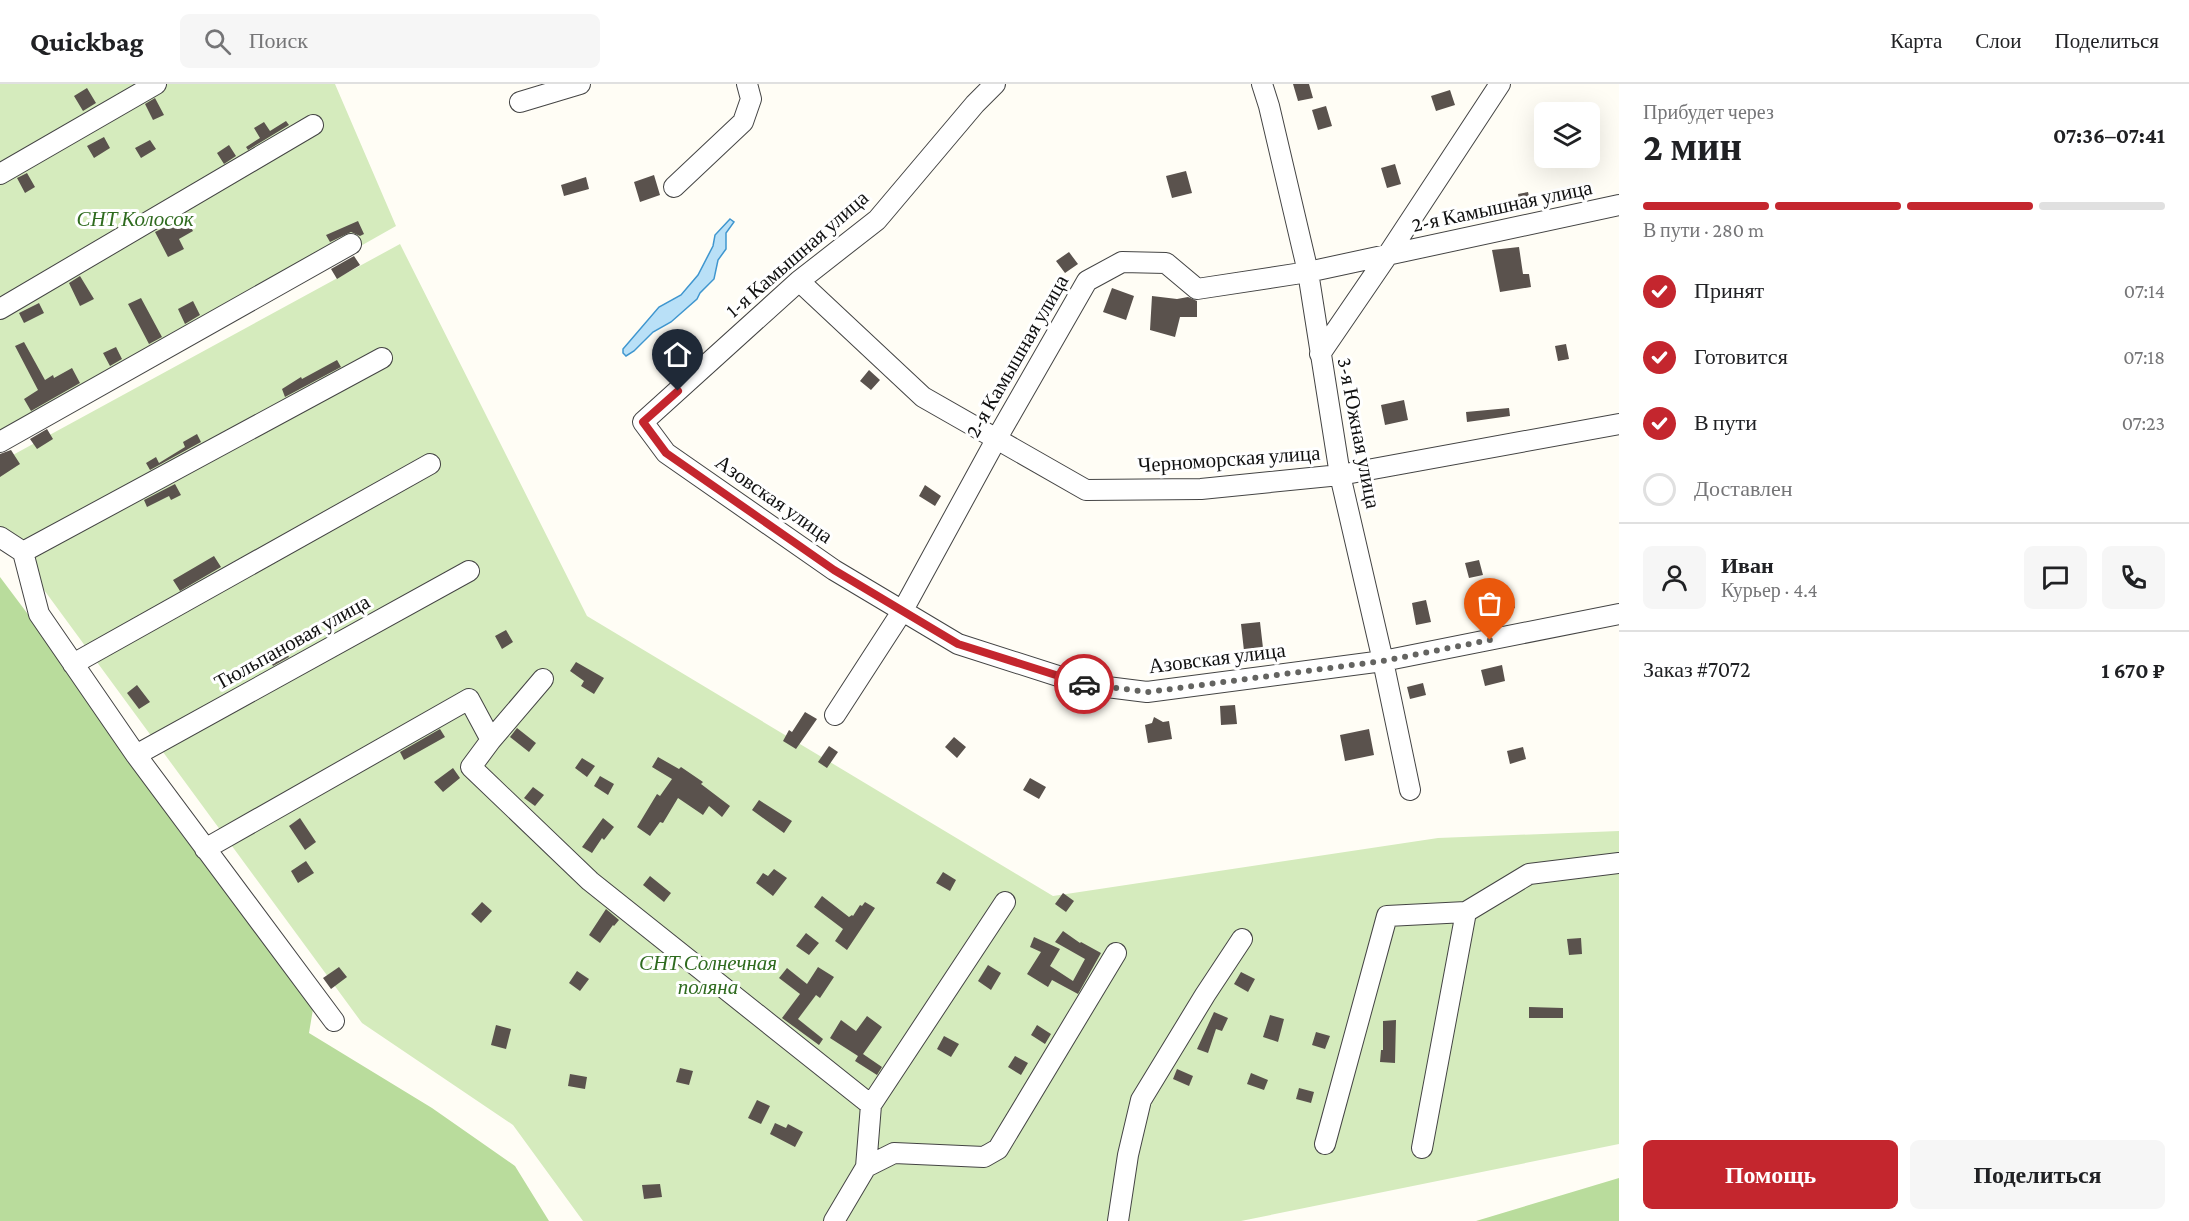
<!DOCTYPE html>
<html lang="ru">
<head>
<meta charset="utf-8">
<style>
  body { margin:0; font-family:"Crimson Pro",serif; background:#f6f6f6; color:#202124; height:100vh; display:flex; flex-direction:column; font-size:22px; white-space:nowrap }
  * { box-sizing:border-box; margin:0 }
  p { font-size:20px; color:#757577 }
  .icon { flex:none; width:33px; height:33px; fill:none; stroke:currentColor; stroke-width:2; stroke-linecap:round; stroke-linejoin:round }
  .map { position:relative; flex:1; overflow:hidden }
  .details { display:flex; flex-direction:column; background:#fff; width:570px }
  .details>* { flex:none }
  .tools { position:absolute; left:1534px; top:18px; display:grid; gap:12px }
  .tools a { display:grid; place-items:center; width:66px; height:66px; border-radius:9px; background:#fff; box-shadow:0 6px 24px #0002; font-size:30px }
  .pin { position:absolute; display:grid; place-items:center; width:51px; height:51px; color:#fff; margin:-62px -26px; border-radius:50% 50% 50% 0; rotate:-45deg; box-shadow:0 0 6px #0007 }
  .pin .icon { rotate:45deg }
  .courier { position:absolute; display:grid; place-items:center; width:60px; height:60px; margin:-30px; border:4px solid #c4262e; border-radius:50%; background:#fff; color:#222; box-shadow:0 2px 8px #0007 }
  .overview em { font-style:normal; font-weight:700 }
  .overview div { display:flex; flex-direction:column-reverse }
  .overview { display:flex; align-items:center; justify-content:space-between; height:102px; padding:0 24px }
  h1 { font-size:39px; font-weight:700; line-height:45px }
  .bar { display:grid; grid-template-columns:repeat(4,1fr); gap:9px 6px; align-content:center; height:72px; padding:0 24px }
  .bar i { height:8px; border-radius:4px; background:#e0e0e0 }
  .bar .on { background:#c4262e }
  .bar p { grid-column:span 4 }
  .line { display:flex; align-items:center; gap:15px; padding:0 24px; border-top:2px solid #e0e0e0 }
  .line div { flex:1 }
  .round { display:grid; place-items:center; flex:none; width:63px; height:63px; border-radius:9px; background:#f6f6f6 }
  ol { padding:0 24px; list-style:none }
  li { display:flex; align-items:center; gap:18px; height:66px }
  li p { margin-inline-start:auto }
  li .icon { padding:6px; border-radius:50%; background:#c4262e; color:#fff; stroke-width:4 }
  li:last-child { color:#757577 }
  li i { width:33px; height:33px; border:3px solid #e0e0e0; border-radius:50% }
  .cta { display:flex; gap:12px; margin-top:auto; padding:12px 24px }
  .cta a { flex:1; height:69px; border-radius:9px; background:#c4262e; color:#fff; font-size:24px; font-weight:700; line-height:69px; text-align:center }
  .cta a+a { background:#f6f6f6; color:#202124 }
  header { display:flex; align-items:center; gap:36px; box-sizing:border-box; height:84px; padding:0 30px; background:#fff; border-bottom:2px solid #e0e0e0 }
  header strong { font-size:28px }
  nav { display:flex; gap:33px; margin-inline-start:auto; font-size:21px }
  .search { width:420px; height:54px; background:#f6f6f6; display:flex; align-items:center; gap:15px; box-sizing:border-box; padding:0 21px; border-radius:9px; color:#757577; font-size:22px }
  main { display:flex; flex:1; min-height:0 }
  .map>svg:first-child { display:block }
  .green { fill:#d5ebbd }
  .forest { fill:#b9dc9c }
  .water { fill:#b9e0f7; stroke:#3f96cf; stroke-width:1.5 }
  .building { fill:#5a524d }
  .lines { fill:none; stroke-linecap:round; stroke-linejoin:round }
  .minor-casing { stroke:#444; stroke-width:22 }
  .minor { stroke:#fff; stroke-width:20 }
  .done { stroke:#646461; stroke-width:6; stroke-dasharray:0 10.8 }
  .route { stroke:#c4262e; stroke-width:8 }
  .labels { text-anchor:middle; stroke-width:6; stroke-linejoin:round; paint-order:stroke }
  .street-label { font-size:21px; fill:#111; stroke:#fff }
  .park-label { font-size:21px; font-style:italic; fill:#2f6b1f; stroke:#fff }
</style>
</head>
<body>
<header>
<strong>Quickbag</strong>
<div class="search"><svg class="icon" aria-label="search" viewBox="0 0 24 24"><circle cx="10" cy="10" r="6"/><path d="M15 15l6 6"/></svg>Поиск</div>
<nav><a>Карта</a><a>Слои</a><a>Поделиться</a></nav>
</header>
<main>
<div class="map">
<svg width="1619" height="1137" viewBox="0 0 1619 1137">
  <rect width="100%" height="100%" fill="#fffdf5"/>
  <!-- green -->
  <path class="green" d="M 0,0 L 335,0 L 396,142 L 0,366 Z
    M 400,160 L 587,532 L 1053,812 L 1438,754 L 1619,747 L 1619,1060 L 1241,1137 L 583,1137 L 513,1041 L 362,939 L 0,446 L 0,378 Z"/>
  <!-- forest -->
  <path class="forest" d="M 0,493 L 60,573 L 179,747 L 239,823 L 313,925 L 309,949 L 432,1024 L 515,1082 L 549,1137 L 0,1137 Z
    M 1619,1094 L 1619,1137 L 1476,1137 Z"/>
  <!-- water -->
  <path class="water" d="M 730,135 L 734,138 L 726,149 L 726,165 L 718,176 L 714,195 L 700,209 L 697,215 L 671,238 L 653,248 L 634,267 L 626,272 L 623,269 L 623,265 L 659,223 L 681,211 L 698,191 L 713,162 L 715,151 Z"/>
  <!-- building -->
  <path class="building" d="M 1293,0 L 1309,0 L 1313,14 L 1298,17 Z
    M 87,4 L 96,19 L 83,27 L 74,12 Z
    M 1450,6 L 1455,21 L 1436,27 L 1431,12 Z
    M 155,14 L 164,31 L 153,36 L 145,20 Z
    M 1326,22 L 1332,42 L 1318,46 L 1312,26 Z
    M 286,37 L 289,41 L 248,66 L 246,63 L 260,54 L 254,44 L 264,38 L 270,47 Z
    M 104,53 L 110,64 L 94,74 L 87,62 Z
    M 150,56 L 156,65 L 141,74 L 135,64 Z
    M 229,61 L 236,72 L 224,80 L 217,69 Z
    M 1395,80 L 1401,100 L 1387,104 L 1381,84 Z
    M 1186,87 L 1192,109 L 1172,114 L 1166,92 Z
    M 27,89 L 35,103 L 25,109 L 17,94 Z
    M 654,91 L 660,111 L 640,118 L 634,98 Z
    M 586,93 L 589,105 L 564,112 L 561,101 Z
    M 1528,108 L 1532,124 L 1521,127 L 1518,110 Z
    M 185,133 L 193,147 L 179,155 L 184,165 L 168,173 L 155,148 Z
    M 358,137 L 364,150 L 360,152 L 351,148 L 330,158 L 326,151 Z
    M 1519,163 L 1523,190 L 1529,190 L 1531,203 L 1500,208 L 1492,166 Z
    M 1069,168 L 1078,180 L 1065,189 L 1056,177 Z
    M 354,172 L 360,181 L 337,195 L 331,185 Z
    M 80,192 L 94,215 L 80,222 L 69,199 Z
    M 1112,204 L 1134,212 L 1126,236 L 1103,228 Z
    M 1152,212 L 1177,215 L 1188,213 L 1197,217 L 1197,233 L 1180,233 L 1175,253 L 1150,246 Z
    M 141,214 L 162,253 L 149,260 L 128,220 Z
    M 193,217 L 200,231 L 185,240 L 178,225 Z
    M 39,219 L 44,229 L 24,239 L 19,229 Z
    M 24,258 L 45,296 L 53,291 L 54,294 L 72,284 L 80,299 L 31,327 L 24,315 L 38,306 L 15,262 Z
    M 1566,260 L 1569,275 L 1558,277 L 1555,262 Z
    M 116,263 L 122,275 L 110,282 L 103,269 Z
    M 337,276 L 341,283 L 285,313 L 282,305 L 301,293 L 302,295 Z
    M 869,286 L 880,296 L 871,306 L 860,297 Z
    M 1404,316 L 1408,336 L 1385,341 L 1381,321 Z
    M 1509,324 L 1510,332 L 1467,338 L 1466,328 Z
    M 47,345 L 53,355 L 37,365 L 30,355 Z
    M 197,350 L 201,358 L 150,386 L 146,379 L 156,373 L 159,379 L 185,363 L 183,358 Z
    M 11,366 L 20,380 L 0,393 L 0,370 Z
    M 175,400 L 181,411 L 171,416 L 169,412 L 147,423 L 144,416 Z
    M 925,401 L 941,412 L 935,422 L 919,412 Z
    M 214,472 L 221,483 L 180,507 L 173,496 Z
    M 1479,476 L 1483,491 L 1469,494 L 1465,479 Z
    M 1512,509 L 1515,524 L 1502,527 L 1499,512 Z
    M 1426,516 L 1431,538 L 1416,541 L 1412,519 Z
    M 1260,538 L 1263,564 L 1244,567 L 1241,540 Z
    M 506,546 L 513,558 L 502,565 L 495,552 Z
    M 285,564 L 289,573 L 273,582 L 268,572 Z
    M 576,578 L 604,594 L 594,610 L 581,602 L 584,597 L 570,587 Z
    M 1502,581 L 1505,597 L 1485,602 L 1481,586 Z
    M 1423,599 L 1426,611 L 1410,615 L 1407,603 Z
    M 137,601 L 150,618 L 139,625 L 127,609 Z
    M 1235,621 L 1237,640 L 1221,641 L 1220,622 Z
    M 805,628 L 817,635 L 796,665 L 783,657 L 789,646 L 792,648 Z
    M 1154,633 L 1163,638 L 1169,637 L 1172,655 L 1148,659 L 1145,641 L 1152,639 Z
    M 517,644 L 536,659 L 529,668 L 510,653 Z
    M 440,645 L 445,653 L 404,676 L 400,668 Z
    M 1369,645 L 1374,671 L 1345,677 L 1340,651 Z
    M 954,653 L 966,663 L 957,674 L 945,663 Z
    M 829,662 L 838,668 L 827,684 L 818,678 Z
    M 1523,663 L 1526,675 L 1510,680 L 1507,667 Z
    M 658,673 L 679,685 L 681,683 L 703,698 L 701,700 L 730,722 L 722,733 L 709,722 L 703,731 L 678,714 L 663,739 L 660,738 L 650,752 L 637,743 L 657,710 L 660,712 L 672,695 L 652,683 Z
    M 582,674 L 595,682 L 587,693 L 575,684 Z
    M 453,684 L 460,694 L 443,708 L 434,698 Z
    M 600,692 L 614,700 L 608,711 L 594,702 Z
    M 1030,694 L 1046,703 L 1039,715 L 1023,706 Z
    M 533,703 L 544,711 L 535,722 L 524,714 Z
    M 759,716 L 792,737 L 784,749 L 752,726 Z
    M 300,734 L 316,758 L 305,766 L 289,742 Z
    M 603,734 L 614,743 L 604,756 L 602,754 L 592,769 L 582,763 Z
    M 306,777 L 314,789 L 298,799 L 291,787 Z
    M 774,785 L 787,794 L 773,812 L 756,799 L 763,789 L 768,792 Z
    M 943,788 L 956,796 L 950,807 L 936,799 Z
    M 650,792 L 671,809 L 664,818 L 643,801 Z
    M 1063,809 L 1074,817 L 1066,828 L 1055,820 Z
    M 822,812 L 849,833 L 852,831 L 853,832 L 860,821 L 862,822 L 865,818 L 875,824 L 847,866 L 835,857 L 843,845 L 814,823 Z
    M 482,818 L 492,827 L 481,839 L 471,830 Z
    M 606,825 L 619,836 L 614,842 L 613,841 L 600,859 L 589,851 Z
    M 1063,847 L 1080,859 L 1081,858 L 1101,869 L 1078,910 L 1052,896 L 1048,903 L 1027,890 L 1041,868 L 1030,863 L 1034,853 L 1060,865 L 1050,882 L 1073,897 L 1085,875 L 1055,858 Z
    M 806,849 L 819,859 L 809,871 L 796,862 Z
    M 1581,854 L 1582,870 L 1569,871 L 1567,855 Z
    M 988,881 L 1001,889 L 991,906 L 978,897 Z
    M 339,883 L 347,893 L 331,905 L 323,894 Z
    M 818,883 L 834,893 L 820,914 L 816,911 L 798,935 L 823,955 L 819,961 L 782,934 L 800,910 L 779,894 L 787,884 L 807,900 Z
    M 577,887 L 589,895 L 580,907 L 569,899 Z
    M 1241,888 L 1255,895 L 1248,908 L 1234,900 Z
    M 1529,923 L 1563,924 L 1563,934 L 1529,934 Z
    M 1214,928 L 1228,934 L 1222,947 L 1216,945 L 1208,969 L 1197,965 Z
    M 1270,931 L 1284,935 L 1278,958 L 1263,953 Z
    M 867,932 L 882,943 L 863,970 L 882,983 L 877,991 L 855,977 L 858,972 L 830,954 L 841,936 L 856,947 Z
    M 1396,936 L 1395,979 L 1380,978 L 1381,966 L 1383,966 L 1383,937 Z
    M 496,941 L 511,945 L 506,965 L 491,961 Z
    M 1037,941 L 1051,950 L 1045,960 L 1031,951 Z
    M 1316,948 L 1330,952 L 1325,965 L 1312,961 Z
    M 944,952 L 959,960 L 951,973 L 937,965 Z
    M 1015,972 L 1028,979 L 1021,991 L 1008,983 Z
    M 680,984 L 693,987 L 689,1001 L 676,998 Z
    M 1177,985 L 1193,992 L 1189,1002 L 1173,995 Z
    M 1251,989 L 1268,996 L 1264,1006 L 1247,1000 Z
    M 570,990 L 587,993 L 585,1005 L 568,1002 Z
    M 1299,1004 L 1314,1008 L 1311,1019 L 1296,1015 Z
    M 757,1016 L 770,1022 L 761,1040 L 748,1034 Z
    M 775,1039 L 786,1044 L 788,1040 L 803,1048 L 795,1063 L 770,1050 Z
    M 660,1100 L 662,1113 L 644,1115 L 642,1101 Z"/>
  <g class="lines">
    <defs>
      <path id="minor" d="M 995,0 L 975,20 L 877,136 L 799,197 L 643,338 L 666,369 L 834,486 L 958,560 L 1083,600 L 1147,608 L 1383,577 L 1619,530
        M 1262,0 L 1269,22 L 1308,188 L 1340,391 L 1383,577 L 1410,706
        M 520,18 L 580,0
        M 0,90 L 156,0
        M 674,103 L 743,38 L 751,15 L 747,0
        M 799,197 L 923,313 L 1086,406 L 1201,405 L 1340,391 L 1619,340
        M 0,225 L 313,41
        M 1320,270 L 1387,172 L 1500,0
        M 0,358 L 351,160
        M 0,453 L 23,468 L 39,530 L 136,671 L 334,937
        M 23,468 L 382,274
        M 73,580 L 430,380
        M 835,631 L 903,526 L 997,354 L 1087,197 L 1122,178 L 1166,179 L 1197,205 L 1308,188 L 1619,121
        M 491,656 L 543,595
        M 136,671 L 469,487
        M 205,765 L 469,615 L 491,656 L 471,683 L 590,797 L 871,1021 L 866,1083
        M 871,1021 L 1005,818
        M 1325,1060 L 1387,832 L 1466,828 L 1529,790 L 1619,779
        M 1422,1064 L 1466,828
        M 834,1137 L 866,1083 L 894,1069 L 984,1073 L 998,1065 L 1116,869
        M 1118,1137 L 1128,1071 L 1141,1016 L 1205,911 L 1242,855"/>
    </defs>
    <!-- minor casing -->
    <use href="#minor" class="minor-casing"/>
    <!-- minor -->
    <use href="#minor" class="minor"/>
  </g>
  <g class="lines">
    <!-- done -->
    <path class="done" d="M 1084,600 L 1148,608 L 1383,577 L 1490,556"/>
    <!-- route -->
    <path class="route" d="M 678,307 L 643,338 L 666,369 L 834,486 L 958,560 L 1084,600"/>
  </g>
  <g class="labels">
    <!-- street labels -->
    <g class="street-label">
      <text transform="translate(1502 122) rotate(-12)" y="7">2-я Камышная улица</text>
      <text transform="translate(797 170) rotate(-41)" y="7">1-я Камышная улица</text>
      <text transform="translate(1017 272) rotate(-60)" y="7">2-я Камышная улица</text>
      <text transform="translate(1359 349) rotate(79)" y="7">3-я Южная улица</text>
      <text transform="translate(1229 375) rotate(-4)" y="7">Черноморская улица</text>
      <text transform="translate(774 415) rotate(35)" y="7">Азовская улица</text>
      <text transform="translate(292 558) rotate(-29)" y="7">Тюльпановая улица</text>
      <text transform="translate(1217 574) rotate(-7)" y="7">Азовская улица</text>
    </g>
    <!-- park labels -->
    <g class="park-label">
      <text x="135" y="142">СНТ Колосок</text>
      <text x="708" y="886">СНТ Солнечная<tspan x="708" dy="24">поляна</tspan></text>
    </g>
  </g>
</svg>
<div class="tools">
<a><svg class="icon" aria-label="layers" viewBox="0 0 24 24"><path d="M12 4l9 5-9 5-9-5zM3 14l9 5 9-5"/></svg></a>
</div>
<div class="pin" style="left:1490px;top:556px;background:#ea580c"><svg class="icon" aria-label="bag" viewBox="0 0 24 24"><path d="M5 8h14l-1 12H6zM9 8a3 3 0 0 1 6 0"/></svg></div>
<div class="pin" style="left:678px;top:307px;background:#1f2937"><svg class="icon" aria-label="home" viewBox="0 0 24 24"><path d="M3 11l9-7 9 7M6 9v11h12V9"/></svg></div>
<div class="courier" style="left:1084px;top:600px"><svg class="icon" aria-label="car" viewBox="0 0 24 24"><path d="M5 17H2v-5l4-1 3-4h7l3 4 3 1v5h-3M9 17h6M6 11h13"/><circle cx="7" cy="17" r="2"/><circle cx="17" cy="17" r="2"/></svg></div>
</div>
<section class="details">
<div class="overview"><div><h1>2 мин</h1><p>Прибудет через</p></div><em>07:36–07:41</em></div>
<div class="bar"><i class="on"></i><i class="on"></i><i class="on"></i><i></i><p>В пути · 280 m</p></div>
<ol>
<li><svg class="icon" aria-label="check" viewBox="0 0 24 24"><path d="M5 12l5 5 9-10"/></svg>Принят<p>07:14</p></li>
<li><svg class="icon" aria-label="check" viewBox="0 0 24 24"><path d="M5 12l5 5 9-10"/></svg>Готовится<p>07:18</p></li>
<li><svg class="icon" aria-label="check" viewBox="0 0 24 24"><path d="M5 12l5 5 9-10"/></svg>В пути<p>07:23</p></li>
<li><i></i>Доставлен</li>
</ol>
<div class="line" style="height:108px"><a class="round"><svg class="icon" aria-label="person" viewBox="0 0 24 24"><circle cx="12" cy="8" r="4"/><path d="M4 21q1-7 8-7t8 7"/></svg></a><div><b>Иван</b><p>Курьер · 4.4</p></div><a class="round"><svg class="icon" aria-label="chat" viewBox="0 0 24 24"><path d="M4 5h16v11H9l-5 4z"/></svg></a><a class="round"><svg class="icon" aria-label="phone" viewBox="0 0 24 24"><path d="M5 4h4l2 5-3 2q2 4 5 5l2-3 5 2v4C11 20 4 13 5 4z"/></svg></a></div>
<div class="line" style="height:78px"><div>Заказ #7072</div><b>1 670 ₽</b></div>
<div class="cta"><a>Помощь</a><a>Поделиться</a></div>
</section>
</main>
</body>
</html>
